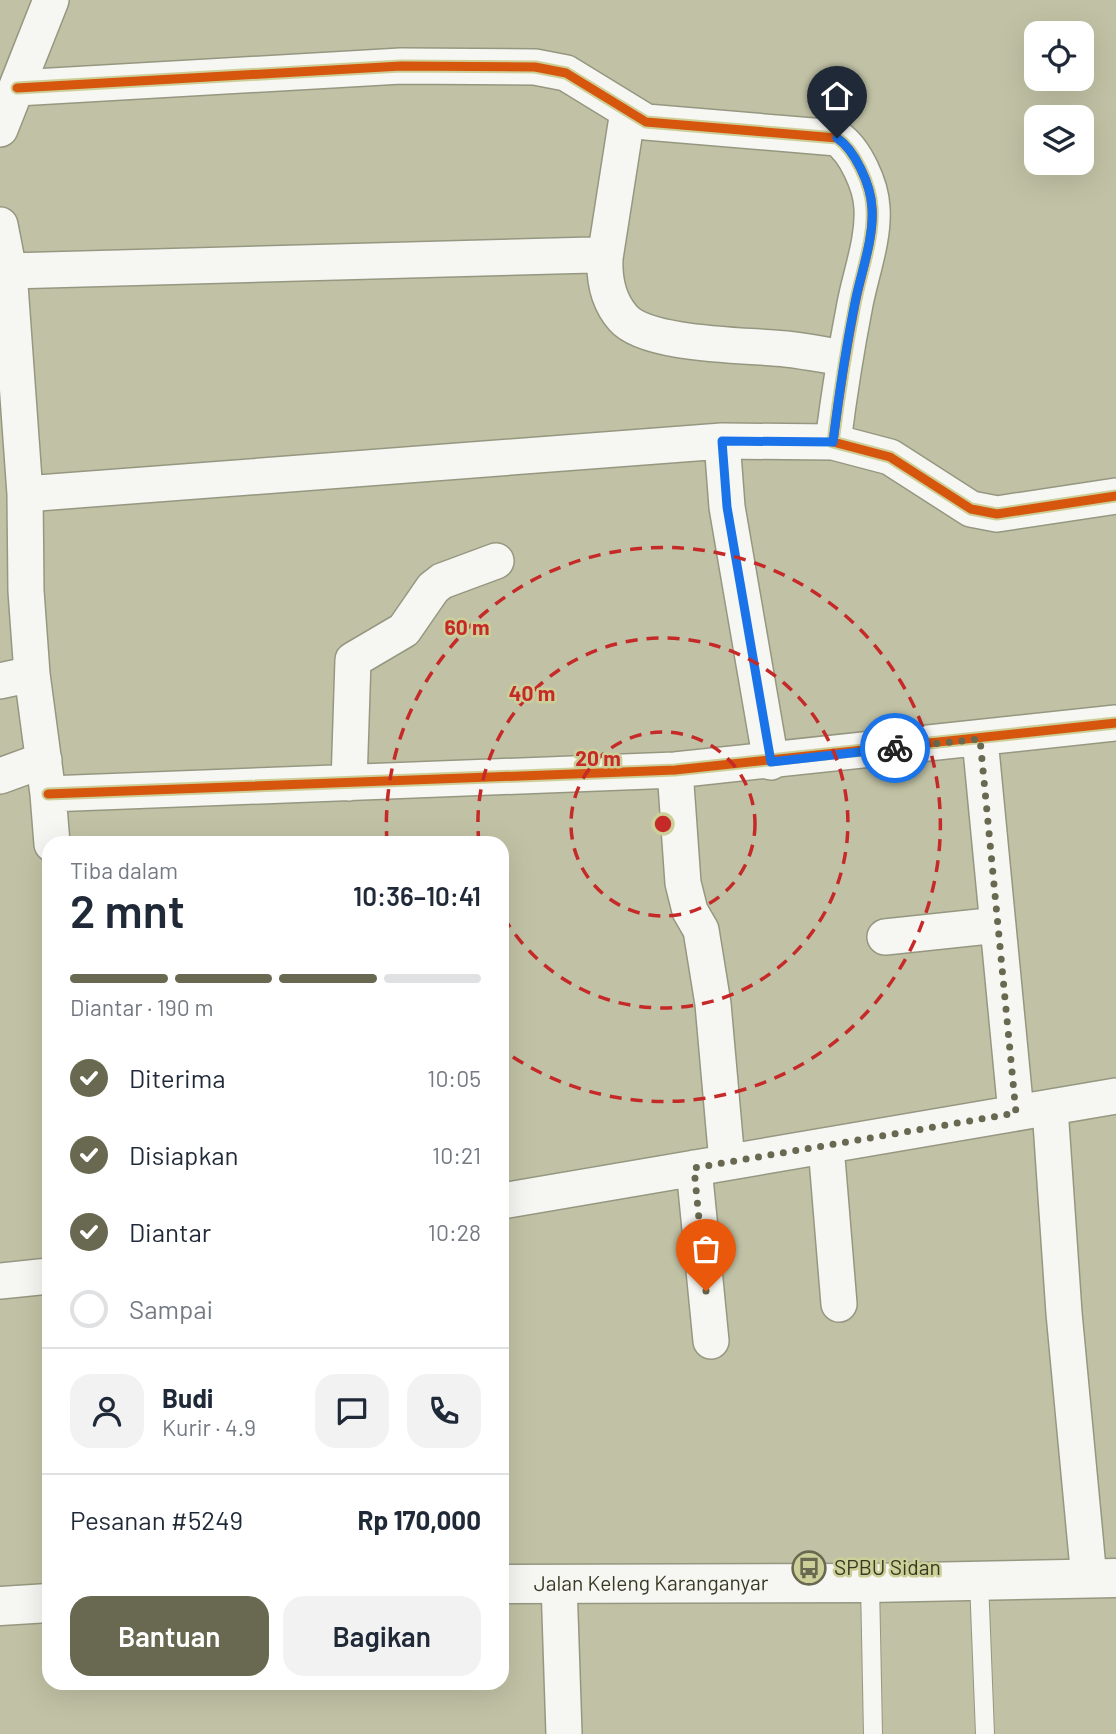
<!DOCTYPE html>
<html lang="id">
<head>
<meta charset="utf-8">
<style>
  body { margin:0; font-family:Barlow,sans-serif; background:#f2f2f3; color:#1f2937; height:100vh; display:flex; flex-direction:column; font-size:26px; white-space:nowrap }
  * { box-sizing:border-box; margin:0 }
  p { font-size:23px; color:#747a83 }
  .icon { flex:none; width:38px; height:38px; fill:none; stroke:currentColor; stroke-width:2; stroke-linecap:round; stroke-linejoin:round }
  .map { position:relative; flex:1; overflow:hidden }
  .side { position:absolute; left:42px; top:836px; width:467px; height:854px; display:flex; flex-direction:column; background:#fff; border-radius:21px; box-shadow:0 7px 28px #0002 }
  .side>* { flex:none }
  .tools { position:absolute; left:1024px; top:21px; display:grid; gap:14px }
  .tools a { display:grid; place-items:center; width:70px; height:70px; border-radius:14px; background:#fff; box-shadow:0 7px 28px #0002; font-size:35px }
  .pin { position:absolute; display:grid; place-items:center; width:60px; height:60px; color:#fff; margin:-72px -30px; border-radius:50% 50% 50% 0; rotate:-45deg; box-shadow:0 0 7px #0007 }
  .pin .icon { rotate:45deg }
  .courier { position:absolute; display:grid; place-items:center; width:70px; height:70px; margin:-35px; border:5px solid #1a73e8; border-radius:50%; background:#fff; color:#222; box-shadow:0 2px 9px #0007 }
  .head em { font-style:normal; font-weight:600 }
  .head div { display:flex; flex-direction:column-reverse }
  .head { display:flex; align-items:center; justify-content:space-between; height:119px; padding:0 28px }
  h1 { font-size:46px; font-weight:600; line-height:52px }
  .bar { display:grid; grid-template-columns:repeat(4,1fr); gap:10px 7px; align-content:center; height:84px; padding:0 28px }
  .bar i { height:9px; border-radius:5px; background:#e0e1e3 }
  .bar .current { background:#686950 }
  .bar p { grid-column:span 4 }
  .line { display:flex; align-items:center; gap:18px; padding:0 28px; border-top:2px solid #e0e1e3 }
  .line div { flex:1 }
  .round { display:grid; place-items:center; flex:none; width:74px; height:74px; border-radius:21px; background:#f2f2f3 }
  ol { padding:0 28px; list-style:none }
  li { display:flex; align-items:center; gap:21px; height:77px }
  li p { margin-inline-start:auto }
  li .icon { padding:7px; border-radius:50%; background:#686950; color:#fff; stroke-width:4 }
  li:last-child { color:#747a83 }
  li i { width:38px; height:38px; border:4px solid #e0e1e3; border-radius:50% }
  .cta { display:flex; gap:14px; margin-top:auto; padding:14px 28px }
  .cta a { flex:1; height:80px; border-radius:21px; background:#686950; color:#fff; font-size:28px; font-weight:600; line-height:80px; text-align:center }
  .cta a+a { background:#f2f2f3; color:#1f2937 }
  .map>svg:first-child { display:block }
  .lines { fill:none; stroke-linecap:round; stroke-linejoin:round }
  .lane-casing { stroke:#969780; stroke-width:20 }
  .street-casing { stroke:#969780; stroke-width:38 }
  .secondary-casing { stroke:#969780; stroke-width:41 }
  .lane { stroke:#f6f6f2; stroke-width:18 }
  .street { stroke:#f6f6f2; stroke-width:35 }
  .secondary { stroke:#f6f6f2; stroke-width:38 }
  .cycleway-casing { stroke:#cdcf98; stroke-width:13 }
  .cycleway { stroke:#d6560e; stroke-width:9 }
  .done { stroke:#686950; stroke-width:7; stroke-dasharray:0 12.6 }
  .route { stroke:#1a73e8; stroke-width:9 }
  .ring { fill:none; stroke:#c62a28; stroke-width:3.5; stroke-dasharray:12 9 }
  .labels { text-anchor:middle; stroke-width:5; stroke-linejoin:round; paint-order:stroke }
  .poi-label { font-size:21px; fill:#383923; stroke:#cdcf98; text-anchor:start }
  .street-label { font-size:21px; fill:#383923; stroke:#cdcf98 }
  .centre { fill:#c62a28; stroke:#cdcf98; stroke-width:3.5 }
  .ring-label { font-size:21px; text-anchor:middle; font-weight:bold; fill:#c62a28; stroke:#cdcf98; stroke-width:5; stroke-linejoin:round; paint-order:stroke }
</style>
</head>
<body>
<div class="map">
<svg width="1116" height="1734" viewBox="0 0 1116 1734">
  <rect width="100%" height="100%" fill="#c1c2a5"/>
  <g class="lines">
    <defs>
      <path id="lane" d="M 979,1581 L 985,1734
        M 870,1583 L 873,1734"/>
      <path id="street" d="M 17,88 L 401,66 L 535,67 L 566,73 L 646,122 L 837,138 C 855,150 871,185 872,208 C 874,239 861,273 855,304 C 846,350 839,395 833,442 L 890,457 L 971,509 L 997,514 L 1116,496
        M 0,129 L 51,0
        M 0,225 L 9,271 L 25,494 L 26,591 L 32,674 L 48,794 L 52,844
        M 605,258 L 628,111
        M 9,271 L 592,255 L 605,258 C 604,280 609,302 623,318 C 647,346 750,345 786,349 C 805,351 825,355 844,358
        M 722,441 L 833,442
        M 25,494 L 722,441 L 727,507 L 771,762
        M 0,681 L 32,674
        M 980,739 L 1016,1113
        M 675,770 L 683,883 L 690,911 L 701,930 L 713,1004 L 727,1162
        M 0,776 L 44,760
        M 349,783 L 353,660 L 404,630 L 433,588 L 442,581 L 496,561
        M 48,794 L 675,770 L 1116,723
        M 885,937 L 998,925
        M 1050,1108 L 1064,1313 L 1089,1579
        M 826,1146 L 839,1304
        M 694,1168 L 711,1341
        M 502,1201 L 1116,1096
        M 0,1281 L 49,1276
        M 559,1583 L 564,1734"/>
      <g id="secondary">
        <path id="s1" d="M 502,1584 L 870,1583 L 1116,1578"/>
        <path d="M 0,1606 L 49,1603"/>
      </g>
    </defs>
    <!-- lane casing -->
    <use href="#lane" class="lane-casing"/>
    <!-- street casing -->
    <use href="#street" class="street-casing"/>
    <!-- secondary casing -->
    <use href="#secondary" class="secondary-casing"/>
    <!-- lane -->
    <use href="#lane" class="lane"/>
    <!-- street -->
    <use href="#street" class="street"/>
    <!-- secondary -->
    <use href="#secondary" class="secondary"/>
    <defs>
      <path id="cycleway" d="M 17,88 L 401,66 L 535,67 L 566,73 L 646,122 L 837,138 C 855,150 871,185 872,208 C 874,239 861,273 855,304 C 846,350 839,395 833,442 L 890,457 L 971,509 L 997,514 L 1116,496
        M 48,794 L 675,770 L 1116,723"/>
    </defs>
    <!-- cycleway casing -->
    <use href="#cycleway" class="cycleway-casing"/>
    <!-- cycleway -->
    <use href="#cycleway" class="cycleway"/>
  </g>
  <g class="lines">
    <!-- done -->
    <path class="done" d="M 706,1291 L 694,1168 L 1016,1113 L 980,739 L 895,748"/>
    <!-- route -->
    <path class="route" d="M 837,138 C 855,150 871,185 872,208 C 874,237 862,270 856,298 C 846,346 839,394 833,442 L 722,441 L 727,507 L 771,762 L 895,748"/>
  </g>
  <!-- distance rings -->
  <g class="ring">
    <circle cx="663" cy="824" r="92"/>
    <path d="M479 843A185 185 0 1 1 503 916"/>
    <path d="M387 843A277 277 0 1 1 504 1051"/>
  </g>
  <!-- icons -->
  <defs>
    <symbol id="bus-ring" viewBox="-11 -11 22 22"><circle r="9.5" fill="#cdcf98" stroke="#686950" stroke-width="1.5"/><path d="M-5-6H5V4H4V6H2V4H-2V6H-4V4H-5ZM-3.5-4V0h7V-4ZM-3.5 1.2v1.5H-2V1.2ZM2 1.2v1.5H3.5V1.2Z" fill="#686950"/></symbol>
  </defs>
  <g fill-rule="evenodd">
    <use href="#bus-ring" x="790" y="1549" width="38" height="38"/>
  </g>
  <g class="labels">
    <!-- poi labels -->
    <g class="poi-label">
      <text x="834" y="1575">SPBU Sidan</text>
    </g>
    <!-- street labels -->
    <g class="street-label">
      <text dy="7" stroke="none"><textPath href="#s1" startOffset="149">Jalan Keleng Karanganyar</textPath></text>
    </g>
  </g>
  <circle cx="663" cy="824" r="10" class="centre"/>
  <g class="ring-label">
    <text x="467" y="635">60 m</text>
    <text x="532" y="701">40 m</text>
    <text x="598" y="766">20 m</text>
  </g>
</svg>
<div class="tools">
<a><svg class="icon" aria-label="locate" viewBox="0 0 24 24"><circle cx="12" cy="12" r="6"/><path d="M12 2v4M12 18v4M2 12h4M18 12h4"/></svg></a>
<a><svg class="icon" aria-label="layers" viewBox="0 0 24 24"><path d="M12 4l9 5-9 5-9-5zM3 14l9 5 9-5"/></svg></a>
</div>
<div class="pin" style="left:706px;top:1291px;background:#ea580c"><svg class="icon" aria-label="bag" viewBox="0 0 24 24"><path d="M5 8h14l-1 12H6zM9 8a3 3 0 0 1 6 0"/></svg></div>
<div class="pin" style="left:837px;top:138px;background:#1f2937"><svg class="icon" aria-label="home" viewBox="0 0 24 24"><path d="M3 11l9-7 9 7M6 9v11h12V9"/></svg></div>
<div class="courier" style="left:895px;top:748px"><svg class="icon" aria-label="bike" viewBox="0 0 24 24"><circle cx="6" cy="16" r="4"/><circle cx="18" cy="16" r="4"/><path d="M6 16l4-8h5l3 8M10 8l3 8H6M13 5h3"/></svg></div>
<section class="side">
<div class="head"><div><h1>2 mnt</h1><p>Tiba dalam</p></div><em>10:36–10:41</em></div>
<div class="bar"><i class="current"></i><i class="current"></i><i class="current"></i><i></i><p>Diantar · 190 m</p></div>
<ol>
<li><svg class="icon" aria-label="check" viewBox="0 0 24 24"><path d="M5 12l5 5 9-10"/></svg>Diterima<p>10:05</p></li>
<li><svg class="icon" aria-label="check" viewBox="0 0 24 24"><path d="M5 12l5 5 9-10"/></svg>Disiapkan<p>10:21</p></li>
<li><svg class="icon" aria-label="check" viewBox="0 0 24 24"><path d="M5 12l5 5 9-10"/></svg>Diantar<p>10:28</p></li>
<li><i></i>Sampai</li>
</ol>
<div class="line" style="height:126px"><a class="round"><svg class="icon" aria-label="person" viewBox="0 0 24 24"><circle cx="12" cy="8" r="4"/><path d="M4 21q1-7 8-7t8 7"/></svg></a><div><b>Budi</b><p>Kurir · 4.9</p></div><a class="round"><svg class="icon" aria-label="chat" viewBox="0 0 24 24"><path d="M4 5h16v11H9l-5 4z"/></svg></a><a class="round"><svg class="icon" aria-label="phone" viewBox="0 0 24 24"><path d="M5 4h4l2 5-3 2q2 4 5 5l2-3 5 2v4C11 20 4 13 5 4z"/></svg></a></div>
<div class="line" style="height:91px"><div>Pesanan #5249</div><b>Rp 170,000</b></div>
<div class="cta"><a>Bantuan</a><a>Bagikan</a></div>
</section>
</div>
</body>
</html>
